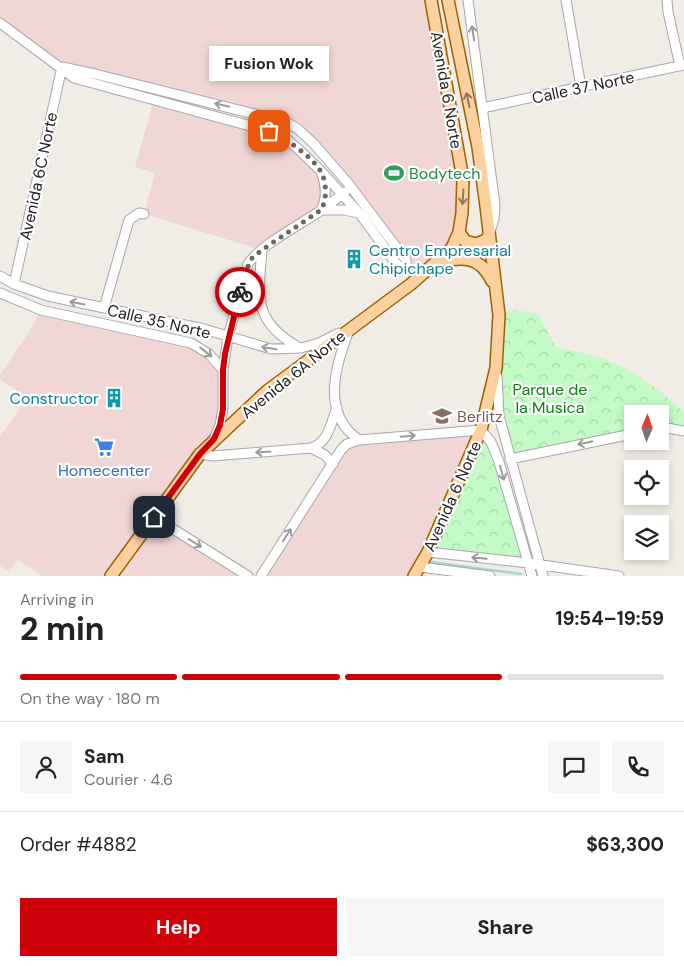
<!DOCTYPE html>
<html lang="en">
<head>
<meta charset="utf-8">
<style>
  body { margin:0; font-family:"DM Sans",sans-serif; background:#f6f6f6; color:#222; height:100vh; display:flex; flex-direction:column; font-size:19px; white-space:nowrap }
  * { box-sizing:border-box; margin:0 }
  p { font-size:16px; color:#767676 }
  .icon { flex:none; width:28px; height:28px; fill:none; stroke:currentColor; stroke-width:2; stroke-linecap:round; stroke-linejoin:round }
  .map { position:relative; height:576px; overflow:hidden }
  .panel { display:flex; flex-direction:column; background:#fff; flex:1 }
  .panel>* { flex:none }
  .needle { width:32px; rotate:2deg }
  .controls { position:absolute; left:624px; top:405px; display:grid; gap:10px }
  .controls a { display:grid; place-items:center; width:45px; height:45px; border-radius:0px; background:#fff; box-shadow:0 2px 8px #0003; font-size:25px }
  .pin { position:absolute; display:grid; place-items:center; width:42px; height:42px; color:#fff; margin:-21px; border-radius:10px; box-shadow:0 2px 8px #0006 }
  .courier { position:absolute; display:grid; place-items:center; width:50px; height:50px; margin:-25px; border:4px solid #d0000a; border-radius:50%; background:#fff; color:#222; box-shadow:0 1px 6px #0007 }
  .bubble { position:absolute; height:35px; border-radius:0px; background:#fff; box-shadow:0 2px 8px #0003; font-size:16px; font-weight:700; line-height:35px; text-align:center }
  .summary em { font-style:normal; font-weight:700 }
  .summary div { display:flex; flex-direction:column-reverse }
  .summary { display:flex; align-items:center; justify-content:space-between; height:85px; padding:0 20px }
  h1 { font-size:32px; font-weight:700; line-height:38px }
  .bar { display:grid; grid-template-columns:repeat(4,1fr); gap:8px 5px; align-content:center; height:60px; padding:0 20px }
  .bar i { height:6px; border-radius:4px; background:#e0e0e0 }
  .bar .selected { background:#d0000a }
  .bar p { grid-column:span 4 }
  .line { display:flex; align-items:center; gap:12px; padding:0 20px; border-top:1px solid #e0e0e0 }
  .line div { flex:1 }
  .round { display:grid; place-items:center; flex:none; width:52px; height:52px; border-radius:0px; background:#f6f6f6 }
  .action { display:flex; gap:10px; margin-top:auto; padding:10px 20px }
  .action a { flex:1; height:58px; border-radius:0px; background:#d0000a; color:#fff; font-size:20px; font-weight:700; line-height:58px; text-align:center }
  .action a+a { background:#f6f6f6; color:#222 }
  .map>svg:first-child { display:block }
  .commercial { fill:#f1d6d6 }
  .park { fill:url(#park-crowns) }
  .lines { fill:none; stroke-linecap:round; stroke-linejoin:round }
  .stream { stroke:#a7d4de; stroke-width:2.5 }
  .minor-casing { stroke:#a7a7a7; stroke-width:11 }
  .major-casing { stroke:#9c6100; stroke-width:14 }
  .minor { stroke:#fff; stroke-width:9 }
  .major { stroke:#fcd09f; stroke-width:11 }
  .oneway { stroke:#9b9b9b }
  .oneway2 { stroke:#8e7860 }
  .done { stroke:#696865; stroke-width:5; stroke-dasharray:0 9 }
  .route { stroke:#d0000a; stroke-width:6 }
  .labels { text-anchor:middle; stroke-width:4.5; stroke-linejoin:round; paint-order:stroke }
  .street-label { font-size:16px; fill:#202020; stroke:#fff }
  .leisure-label { font-size:16px; fill:#27864d; stroke:#fff; text-anchor:start }
  .culture-label { font-size:16px; fill:#0d838f; stroke:#fff; text-anchor:start }
  .park-label { font-size:16px; fill:#0b810f; stroke:#fff }
  .education-label { font-size:16px; fill:#785e54; stroke:#fff; text-anchor:start }
  .shop-label { font-size:16px; fill:#366cbe; stroke:#fff }
</style>
</head>
<body>
<div class="map">
<svg width="684" height="576" viewBox="0 0 684 576">
  <defs>
    <pattern id="park-crowns" width="20" height="18" patternUnits="userSpaceOnUse" patternTransform="scale(1.25)"><rect width="20" height="18" fill="#c4fac6"/><path d="M2 6a3 3 0 1 1 6 0M12 15a3 3 0 1 1 6 0" fill="none" stroke="#a8d6aa"/></pattern>
  </defs>
  <rect width="100%" height="100%" fill="#f1ede6"/>
  <!-- commercial -->
  <path class="commercial" d="M 0,0 L 431,0 L 462,168 L 459,232 L 420,277 L 298,129 L 62,67 L 0,23 Z
    M 154,99 L 269,131 L 321,171 L 324,205 L 262,250 L 144,214 L 155,173 L 135,167 Z
    M 41,310 L 191,343 L 223,370 L 220,425 L 154,517 L 248,576 L 42,576 L 18,560 L 9,572 L 0,566 L 0,437 L 27,398 L 0,379 L 0,375 L 27,335 Z
    M 481,430 L 414,576 L 261,576 L 347,444 Z"/>
  <!-- park -->
  <path class="park" d="M 510,309 L 538,314 L 556,347 C 570,351 585,353 598,357 C 631,367 659,389 684,412 L 684,431 L 660,429 L 660,414 L 632,414 L 632,434 L 510,459 L 499,416 L 499,315 Z
    M 481,430 L 486,435 L 528,563 L 428,552 Z"/>
  <g class="lines">
    <!-- stream -->
    <path class="stream" d="M 431,562 L 521,574"/>
    <defs>
      <path id="minor" d="M 468,0 L 495,205 L 494,219 L 490,232
        M 566,0 L 581,87
        M 667,0 L 668,12 L 680,66
        M 0,23 L 74,78 L 269,131 L 284,137 L 296,147 L 321,171 L 360,214 L 398,266 L 400,268 L 406,266 L 406,260 L 348,183 L 314,144 L 298,129 L 286,122 L 266,117 L 95,74 L 62,67
        M 482,108 L 684,65
        M 321,210 C 327,199 326,186 322,174
        M 321,210 L 345,210 L 358,213
        M 262,250 C 258,298 253,322 300,348
        M 0,276 L 14,284 L 48,296 L 204,329 L 271,349 L 301,348 L 319,343 L 339,333
        M 14,284 L 62,67
        M 0,293 L 41,310 L 191,343 L 209,354 L 223,370
        M 104,308 L 129,220 L 139,213 L 144,214
        M 349,330 C 336,366 320,413 359,440
        M 497,376 L 499,416 L 543,576
        M 660,429 L 667,428 L 684,431
        M 214,439 L 220,425 L 223,409 L 223,370 L 228,337 L 248,264 C 260,245 300,225 320,211 C 329,205 337,198 345,192
        M 311,448 L 325,455 L 333,464
        M 200,454 L 213,456 L 311,448 C 329,442 331,423 337,407
        M 510,459 L 632,434
        M 154,517 L 248,576
        M 428,552 L 528,563 L 619,576
        M 420,567 L 490,576
        M 261,576 L 341,450 L 347,444 L 359,440 L 481,430 L 491,442 L 499,462 L 532,576"/>
      <path id="major" d="M 459,232 L 465,241 L 476,244 L 486,240 L 489,235
        M 438,262 C 462,257 480,255 492,281
        M 111,576 L 200,454 L 267,391 L 411,284 L 452,248 L 459,232 L 462,213 L 463,179 L 431,0
        M 414,576 L 428,552 L 481,430 L 496,368 L 499,315 L 486,206 L 478,147 L 448,0"/>
    </defs>
    <!-- minor casing -->
    <use href="#minor" class="minor-casing"/>
    <!-- major casing -->
    <use href="#major" class="major-casing"/>
    <!-- minor -->
    <use href="#minor" class="minor"/>
    <!-- major -->
    <use href="#major" class="major"/>
  </g>
  <!-- one-way arrows -->
  <defs><path id="oneway-shaft" d="M-6 0H5M1.5-3L5.5 0L1.5 3" fill="none" stroke-width="1.6" stroke-linecap="round" stroke-linejoin="round" transform="scale(1.25)"/></defs>
  <g class="oneway">
    <use href="#oneway-shaft" transform="translate(473 33) rotate(-99)"/>
    <use href="#oneway-shaft" transform="translate(222 105) rotate(-166)"/>
    <use href="#oneway-shaft" transform="translate(77 303) rotate(-168)"/>
    <use href="#oneway-shaft" transform="translate(269 348) rotate(-170)"/>
    <use href="#oneway-shaft" transform="translate(206 352) rotate(38)"/>
    <use href="#oneway-shaft" transform="translate(408 436) rotate(-5)"/>
    <use href="#oneway-shaft" transform="translate(585 443) rotate(168)"/>
    <use href="#oneway-shaft" transform="translate(263 452) rotate(176)"/>
    <use href="#oneway-shaft" transform="translate(502 473) rotate(74)"/>
    <use href="#oneway-shaft" transform="translate(287 535) rotate(-57)"/>
    <use href="#oneway-shaft" transform="translate(195 543) rotate(32)"/>
    <use href="#oneway-shaft" transform="translate(479 558) rotate(-174)"/>
  </g>
  <g class="oneway2">
    <use href="#oneway-shaft" transform="translate(468 100) rotate(-102)"/>
    <use href="#oneway-shaft" transform="translate(463 197) rotate(93)"/>
  </g>
  <g class="lines">
    <!-- done -->
    <path class="done" d="M 240,292 L 246,271 L 252,258 L 262,250 L 321,210 C 327,200 327,183 321,172 C 313,157 285,138 269,131"/>
    <!-- route -->
    <path class="route" d="M 154,517 L 200,454 L 214,439 L 220,425 L 223,409 L 223,370 L 225,354 L 240,292"/>
  </g>
  <!-- icons -->
  <defs>
    <symbol id="stadium-bare" viewBox="-9 -9 18 18"><path d="M0-5a6.5 5 0 1 0 0 10a6.5 5 0 1 0 0-10ZM-3.5-1.8h7v3.6h-7Z" fill="#2e9e5b" stroke="#fff" stroke-width="2.5" paint-order="stroke"/></symbol>
    <symbol id="building-bare" viewBox="-9 -9 18 18"><path d="M-4-6H4V6H1V3H-1V6H-4ZM-2.5-4.3h1.7v1.8h-1.7ZM.8-4.3h1.7v1.8H.8ZM-2.5-1h1.7V.8h-1.7ZM.8-1h1.7V.8H.8Z" fill="#0f9aa8" stroke="#fff" stroke-width="2.5" paint-order="stroke"/></symbol>
    <symbol id="university-bare" viewBox="-9 -9 18 18"><path d="M0-5L7-2L0 1L-7-2ZM-4 1L0 2.5L4 1V4Q0 6-4 4Z" fill="#8d6e63" stroke="#fff" stroke-width="2.5" paint-order="stroke"/></symbol>
    <symbol id="supermarket-bare" viewBox="-9 -9 18 18"><path d="M-6-5.5h2.5l.6 2H6L4.5 2H-2.5L-4.4-4H-6ZM-1.5 3.2a1.3 1.3 0 1 0 .1 0ZM3 3.2a1.3 1.3 0 1 0 .1 0Z" fill="#3f7fe0" stroke="#fff" stroke-width="2.5" paint-order="stroke"/></symbol>
  </defs>
  <g fill-rule="evenodd">
    <use href="#stadium-bare" x="380" y="159" width="28" height="28"/>
    <use href="#building-bare" x="340" y="245" width="28" height="28"/>
    <use href="#building-bare" x="100" y="384" width="28" height="28"/>
    <use href="#university-bare" x="428" y="402" width="28" height="28"/>
    <use href="#supermarket-bare" x="90" y="433" width="28" height="28"/>
  </g>
  <g class="labels">
    <!-- street labels -->
    <g class="street-label">
      <text transform="translate(583 87) rotate(-12)" y="6">Calle 37 Norte</text>
      <text transform="translate(447 90) rotate(80)" y="6">Avenida 6 Norte</text>
      <text transform="translate(38 176) rotate(-78)" y="6">Avenida 6C Norte</text>
      <text transform="translate(159 321) rotate(13)" y="6">Calle 35 Norte</text>
      <text transform="translate(293 374) rotate(-39)" y="6">Avenida 6A Norte</text>
      <text transform="translate(452 496) rotate(-66)" y="6">Avenida 6 Norte</text>
    </g>
    <!-- leisure labels -->
    <g class="leisure-label">
      <text x="409" y="179">Bodytech</text>
    </g>
    <!-- culture labels -->
    <g class="culture-label">
      <text x="369" y="256">Centro Empresarial<tspan x="369" dy="18">Chipichape</tspan></text>
      <text x="99" y="404" text-anchor="end">Constructor</text>
    </g>
    <!-- park labels -->
    <g class="park-label">
      <text x="550" y="395">Parque de<tspan x="550" dy="18">la Musica</tspan></text>
    </g>
    <!-- education labels -->
    <g class="education-label">
      <text x="457" y="422">Berlitz</text>
    </g>
    <!-- shop labels -->
    <g class="shop-label">
      <text x="104" y="476">Homecenter</text>
    </g>
  </g>
</svg>
<div class="controls">
<a><svg class="needle" viewBox="-14 -14 28 28"><path d="M0-13l5 13h-10z" fill="#e53935"/><path d="M0 13l5-13h-10z" fill="#767676"/></svg></a>
<a><svg class="icon" aria-label="locate" viewBox="0 0 24 24"><circle cx="12" cy="12" r="6"/><path d="M12 2v4M12 18v4M2 12h4M18 12h4"/></svg></a>
<a><svg class="icon" aria-label="layers" viewBox="0 0 24 24"><path d="M12 4l9 5-9 5-9-5zM3 14l9 5 9-5"/></svg></a>
</div>
<div class="pin" style="left:269px;top:131px;background:#ea580c"><svg class="icon" aria-label="bag" viewBox="0 0 24 24"><path d="M5 8h14l-1 12H6zM9 8a3 3 0 0 1 6 0"/></svg></div>
<div class="pin" style="left:154px;top:517px;background:#1f2937"><svg class="icon" aria-label="home" viewBox="0 0 24 24"><path d="M3 11l9-7 9 7M6 9v11h12V9"/></svg></div>
<div class="courier" style="left:240px;top:292px"><svg class="icon" aria-label="bike" viewBox="0 0 24 24"><circle cx="6" cy="16" r="4"/><circle cx="18" cy="16" r="4"/><path d="M6 16l4-8h5l3 8M10 8l3 8H6M13 5h3"/></svg></div>
<div class="bubble" style="left:209px;top:46px;width:120px">Fusion Wok</div>
</div>
<section class="panel">
<div class="summary"><div><h1>2 min</h1><p>Arriving in</p></div><em>19:54–19:59</em></div>
<div class="bar"><i class="selected"></i><i class="selected"></i><i class="selected"></i><i></i><p>On the way · 180 m</p></div>
<div class="line" style="height:90px"><a class="round"><svg class="icon" aria-label="person" viewBox="0 0 24 24"><circle cx="12" cy="8" r="4"/><path d="M4 21q1-7 8-7t8 7"/></svg></a><div><b>Sam</b><p>Courier · 4.6</p></div><a class="round"><svg class="icon" aria-label="chat" viewBox="0 0 24 24"><path d="M4 5h16v11H9l-5 4z"/></svg></a><a class="round"><svg class="icon" aria-label="phone" viewBox="0 0 24 24"><path d="M5 4h4l2 5-3 2q2 4 5 5l2-3 5 2v4C11 20 4 13 5 4z"/></svg></a></div>
<div class="line" style="height:65px"><div>Order #4882</div><b>$63,300</b></div>
<div class="action"><a>Help</a><a>Share</a></div>
</section>
</body>
</html>
